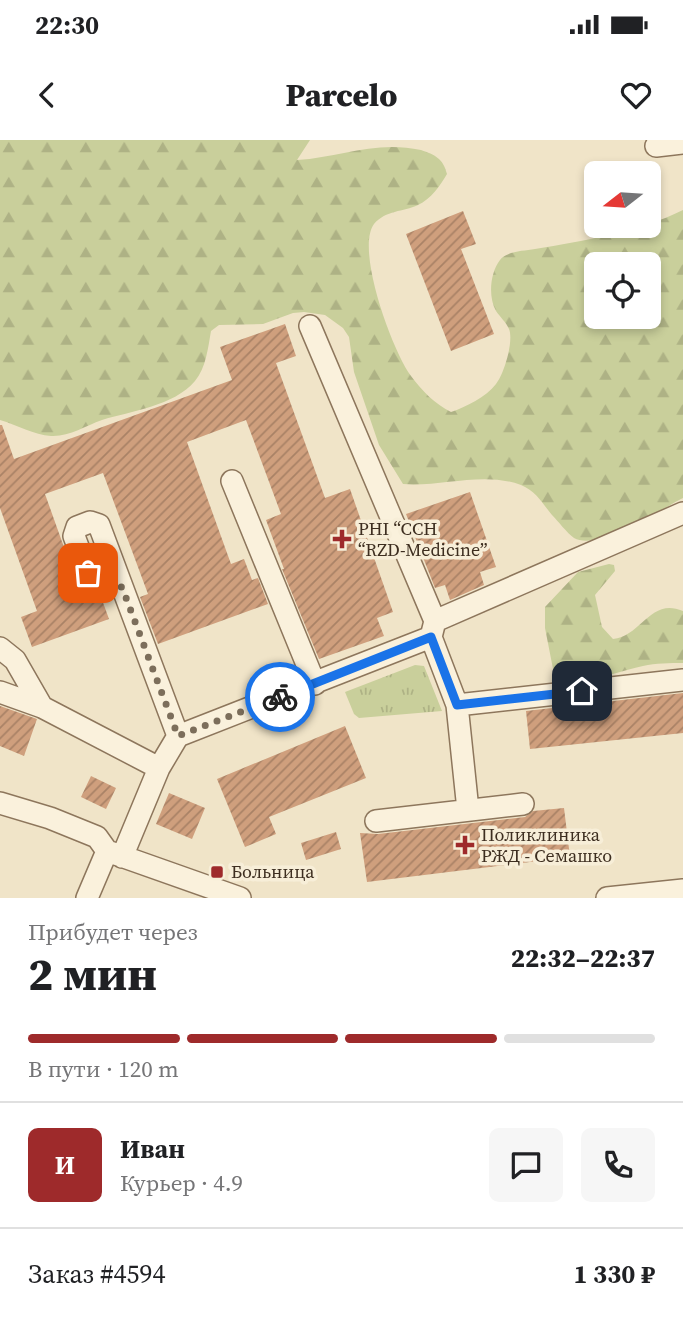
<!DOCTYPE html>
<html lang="ru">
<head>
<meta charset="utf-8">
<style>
  body { margin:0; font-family:"Source Serif 4",serif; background:#f6f6f6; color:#202124; height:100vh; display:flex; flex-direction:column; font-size:26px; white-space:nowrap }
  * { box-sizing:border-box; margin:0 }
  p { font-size:23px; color:#757577 }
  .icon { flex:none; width:38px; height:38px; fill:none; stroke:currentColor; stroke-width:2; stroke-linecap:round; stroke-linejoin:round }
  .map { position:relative; height:758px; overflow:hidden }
  .sheet { display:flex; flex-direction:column; background:#fff; flex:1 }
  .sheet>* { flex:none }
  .needle { width:46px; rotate:253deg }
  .fabs { position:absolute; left:584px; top:21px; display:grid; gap:14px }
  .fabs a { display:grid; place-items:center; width:77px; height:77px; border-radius:10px; background:#fff; box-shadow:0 4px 10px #0003; font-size:35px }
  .pin { position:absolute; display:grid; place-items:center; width:60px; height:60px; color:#fff; margin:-30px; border-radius:14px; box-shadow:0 4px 10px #0006 }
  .courier { position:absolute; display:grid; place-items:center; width:70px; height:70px; margin:-35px; border:5px solid #1a73e8; border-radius:50%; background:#fff; color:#222; box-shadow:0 2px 9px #0007 }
  .head em { font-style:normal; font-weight:800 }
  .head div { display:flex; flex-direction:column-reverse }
  .head { display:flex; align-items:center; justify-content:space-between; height:119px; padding:0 28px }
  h1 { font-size:46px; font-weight:800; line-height:52px }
  .bar { display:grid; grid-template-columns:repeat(4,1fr); gap:10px 7px; align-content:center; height:84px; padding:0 28px }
  .bar i { height:9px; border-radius:5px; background:#e0e0e0 }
  .bar .selected { background:#9e2a2b }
  .bar p { grid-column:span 4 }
  .line { display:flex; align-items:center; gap:18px; padding:0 28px; border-top:2px solid #e0e0e0 }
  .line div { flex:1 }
  .round { display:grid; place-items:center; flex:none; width:74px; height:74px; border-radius:10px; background:#f6f6f6 }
  .status { display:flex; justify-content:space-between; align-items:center; height:49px; padding:0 35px; background:#fff; direction:ltr }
  .status svg { height:19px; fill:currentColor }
  header { display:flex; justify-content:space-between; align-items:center; height:91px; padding:0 28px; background:#fff; font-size:32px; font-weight:800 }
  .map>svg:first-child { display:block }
  .grass { fill:url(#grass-tufts) }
  .forest { fill:url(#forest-firs); fill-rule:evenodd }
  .building { fill:url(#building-hatch) }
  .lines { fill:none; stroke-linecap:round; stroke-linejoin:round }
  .minor-casing { stroke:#8d765c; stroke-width:24 }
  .minor { stroke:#faf1dc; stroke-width:21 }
  .done { stroke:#7c6e5b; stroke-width:7; stroke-dasharray:0 12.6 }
  .route { stroke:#1a73e8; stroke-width:9 }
  .poi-dot { fill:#9e2a2b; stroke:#f7eed8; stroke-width:2.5 }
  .labels { text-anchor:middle; stroke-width:7; stroke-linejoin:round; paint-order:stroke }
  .poi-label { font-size:18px; fill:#3d2e20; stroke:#f7eed8; text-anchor:start }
</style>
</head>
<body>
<div class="status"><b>22:30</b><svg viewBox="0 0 49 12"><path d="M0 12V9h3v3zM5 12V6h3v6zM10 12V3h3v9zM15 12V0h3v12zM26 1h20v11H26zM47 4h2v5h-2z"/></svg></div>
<header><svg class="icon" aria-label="back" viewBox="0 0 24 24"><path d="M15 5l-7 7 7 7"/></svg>Parcelo<svg class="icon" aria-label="heart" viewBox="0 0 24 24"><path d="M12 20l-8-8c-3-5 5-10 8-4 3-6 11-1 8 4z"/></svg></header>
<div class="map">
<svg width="683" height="758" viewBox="0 0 683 758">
  <defs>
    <pattern id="grass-tufts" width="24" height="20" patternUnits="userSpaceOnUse" patternTransform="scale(1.75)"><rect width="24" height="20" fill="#c9cf9b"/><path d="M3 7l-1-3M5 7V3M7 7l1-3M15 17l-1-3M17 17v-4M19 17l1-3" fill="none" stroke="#aeb285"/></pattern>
    <pattern id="forest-firs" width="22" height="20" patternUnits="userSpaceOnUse" patternTransform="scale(1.75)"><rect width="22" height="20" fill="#c9cf9b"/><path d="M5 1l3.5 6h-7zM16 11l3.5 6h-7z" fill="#aeb285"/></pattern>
    <pattern id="building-hatch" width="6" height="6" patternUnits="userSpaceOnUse" patternTransform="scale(1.75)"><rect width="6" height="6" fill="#cf9f7d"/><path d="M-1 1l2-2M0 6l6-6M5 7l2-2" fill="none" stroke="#a98266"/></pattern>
  </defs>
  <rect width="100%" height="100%" fill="#f0e4c8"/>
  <!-- grass -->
  <path class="grass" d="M 415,525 L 424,526 L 442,571 L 359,578 L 354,574 L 345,552 Z"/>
  <!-- forest -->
  <path class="forest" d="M 0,0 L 310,0 L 297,20 C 341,17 376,0 421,10 C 435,15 443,18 447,34 C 440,46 431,59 418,65 C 403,72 386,70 374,84 C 355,110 393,212 411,236 C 422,251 435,264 451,272 C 466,267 486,257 496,244 C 504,234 514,201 509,189 C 506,182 500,177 496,171 C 488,157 490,133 500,120 C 507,111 523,111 535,109 C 583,101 641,91 683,70 L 683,358 C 661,369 598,412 574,398 C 567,393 558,381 552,375 C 542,363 536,351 521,345 C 483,331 442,347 403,344 L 379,305 L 354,232 L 349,197 L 343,188 L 325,175 L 304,172 L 293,173 L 263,184 L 219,185 L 211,191 C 208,208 206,228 195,241 C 174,266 131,271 102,280 C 85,286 69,297 51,296 C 34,295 17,285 0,280 ZM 597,124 L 649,124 L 649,177 L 597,177 Z
    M 609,424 L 614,425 L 615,431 L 595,455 L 602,487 L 613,499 C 642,496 650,457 683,471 L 683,523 C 670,523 656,523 643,526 C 616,532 582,547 554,534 L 545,488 L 545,467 L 578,432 Z"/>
  <!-- building -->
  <path class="building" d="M 463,71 L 476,104 L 461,109 L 494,194 L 451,211 L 406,94 Z
    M 285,184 L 296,216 L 276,223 L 325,358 L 350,349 L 393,472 L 377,478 L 384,496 L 319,519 L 282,429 L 284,429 L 266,380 L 281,374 L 246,280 L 187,302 L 231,424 L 244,419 L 252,440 L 258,438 L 268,464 L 158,504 L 140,457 L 148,454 L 103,333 L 45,354 L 81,455 L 88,452 L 101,457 L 109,479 L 32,507 L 21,477 L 37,471 L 0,368 L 0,285 L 2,285 L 14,319 L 232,240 L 220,207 Z
    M 470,352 L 496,427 L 480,432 L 484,445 L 450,460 L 445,445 L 435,448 L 406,374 Z
    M 683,553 L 683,593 L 530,609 L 526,571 Z
    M 0,566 L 37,579 L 24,616 L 0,606 Z
    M 345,586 L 366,638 L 269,677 L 276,694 L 245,707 L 217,639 Z
    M 91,636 L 116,648 L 106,669 L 81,657 Z
    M 169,653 L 205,668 L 192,699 L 156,684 Z
    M 564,668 L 570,717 L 367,742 L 360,693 L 378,694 L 525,677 L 533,671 Z
    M 336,692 L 341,709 L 306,720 L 301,703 Z"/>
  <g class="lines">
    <defs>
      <path id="minor" d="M 656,6 L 683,3
        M 232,341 L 315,544
        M 122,447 L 98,443 L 88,433 L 74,396 L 77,387 L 90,382 L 99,385 L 178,596
        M 435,481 L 683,373
        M 431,497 L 457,565 L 468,670
        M 0,508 L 15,520 L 42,567
        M 0,552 L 42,567 L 159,628
        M 457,565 L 683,540
        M 0,663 L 50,678 L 97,697 L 107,711
        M 376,681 L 523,664
        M 122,717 L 159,628 L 178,596 L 431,497 L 435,481 L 310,186
        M 87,758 L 107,711 L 240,758
        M 607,758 L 683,750"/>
    </defs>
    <!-- minor casing -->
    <use href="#minor" class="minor-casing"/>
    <!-- minor -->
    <use href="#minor" class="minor"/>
  </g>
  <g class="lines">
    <!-- done -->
    <path class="done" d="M 88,433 L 98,443 L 122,447 L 178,596 L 280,557"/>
    <!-- route -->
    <path class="route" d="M 280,557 L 431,497 L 457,565 L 582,551"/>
  </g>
  <!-- markers -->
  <g class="poi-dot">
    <path d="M338.5 388.5h7v7h7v7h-7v7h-7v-7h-7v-7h7z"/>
    <path d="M461.5 694.5h7v7h7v7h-7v7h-7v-7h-7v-7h7z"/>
    <rect x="210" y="725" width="14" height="14" rx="3.5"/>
  </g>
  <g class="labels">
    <!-- poi labels -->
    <g class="poi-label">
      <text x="358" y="395">PHI “CCH<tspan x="358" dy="21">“RZD-Medicine”</tspan></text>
      <text x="481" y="701">Поликлиника<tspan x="481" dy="21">РЖД - Семашко</tspan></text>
      <text x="231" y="738">Больница</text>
    </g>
  </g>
</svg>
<div class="fabs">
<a><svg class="needle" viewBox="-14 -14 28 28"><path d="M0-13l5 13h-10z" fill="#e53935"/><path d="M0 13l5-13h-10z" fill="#757577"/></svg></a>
<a><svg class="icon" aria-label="locate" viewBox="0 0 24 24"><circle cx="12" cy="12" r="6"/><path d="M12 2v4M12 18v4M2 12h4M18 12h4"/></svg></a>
</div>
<div class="pin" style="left:88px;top:433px;background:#ea580c"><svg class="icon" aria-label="bag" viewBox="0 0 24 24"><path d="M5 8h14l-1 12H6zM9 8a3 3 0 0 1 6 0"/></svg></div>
<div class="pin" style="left:582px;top:551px;background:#1f2937"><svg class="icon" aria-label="home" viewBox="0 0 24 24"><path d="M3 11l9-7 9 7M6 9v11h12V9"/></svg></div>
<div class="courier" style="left:280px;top:557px"><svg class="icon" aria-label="bike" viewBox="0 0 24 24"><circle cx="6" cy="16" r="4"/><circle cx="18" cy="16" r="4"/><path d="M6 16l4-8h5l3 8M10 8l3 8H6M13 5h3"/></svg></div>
</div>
<section class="sheet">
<div class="head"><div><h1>2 мин</h1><p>Прибудет через</p></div><em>22:32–22:37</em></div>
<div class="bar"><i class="selected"></i><i class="selected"></i><i class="selected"></i><i></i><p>В пути · 120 m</p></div>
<div class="line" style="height:126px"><b class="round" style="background:#9e2a2b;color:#fff">И</b><div><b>Иван</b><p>Курьер · 4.9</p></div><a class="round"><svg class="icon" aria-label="chat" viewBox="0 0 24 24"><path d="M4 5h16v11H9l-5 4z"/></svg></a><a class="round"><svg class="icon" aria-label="phone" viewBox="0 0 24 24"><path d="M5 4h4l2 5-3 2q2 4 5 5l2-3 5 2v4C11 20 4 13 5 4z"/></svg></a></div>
<div class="line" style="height:91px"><div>Заказ #4594</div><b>1 330 ₽</b></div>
</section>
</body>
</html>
